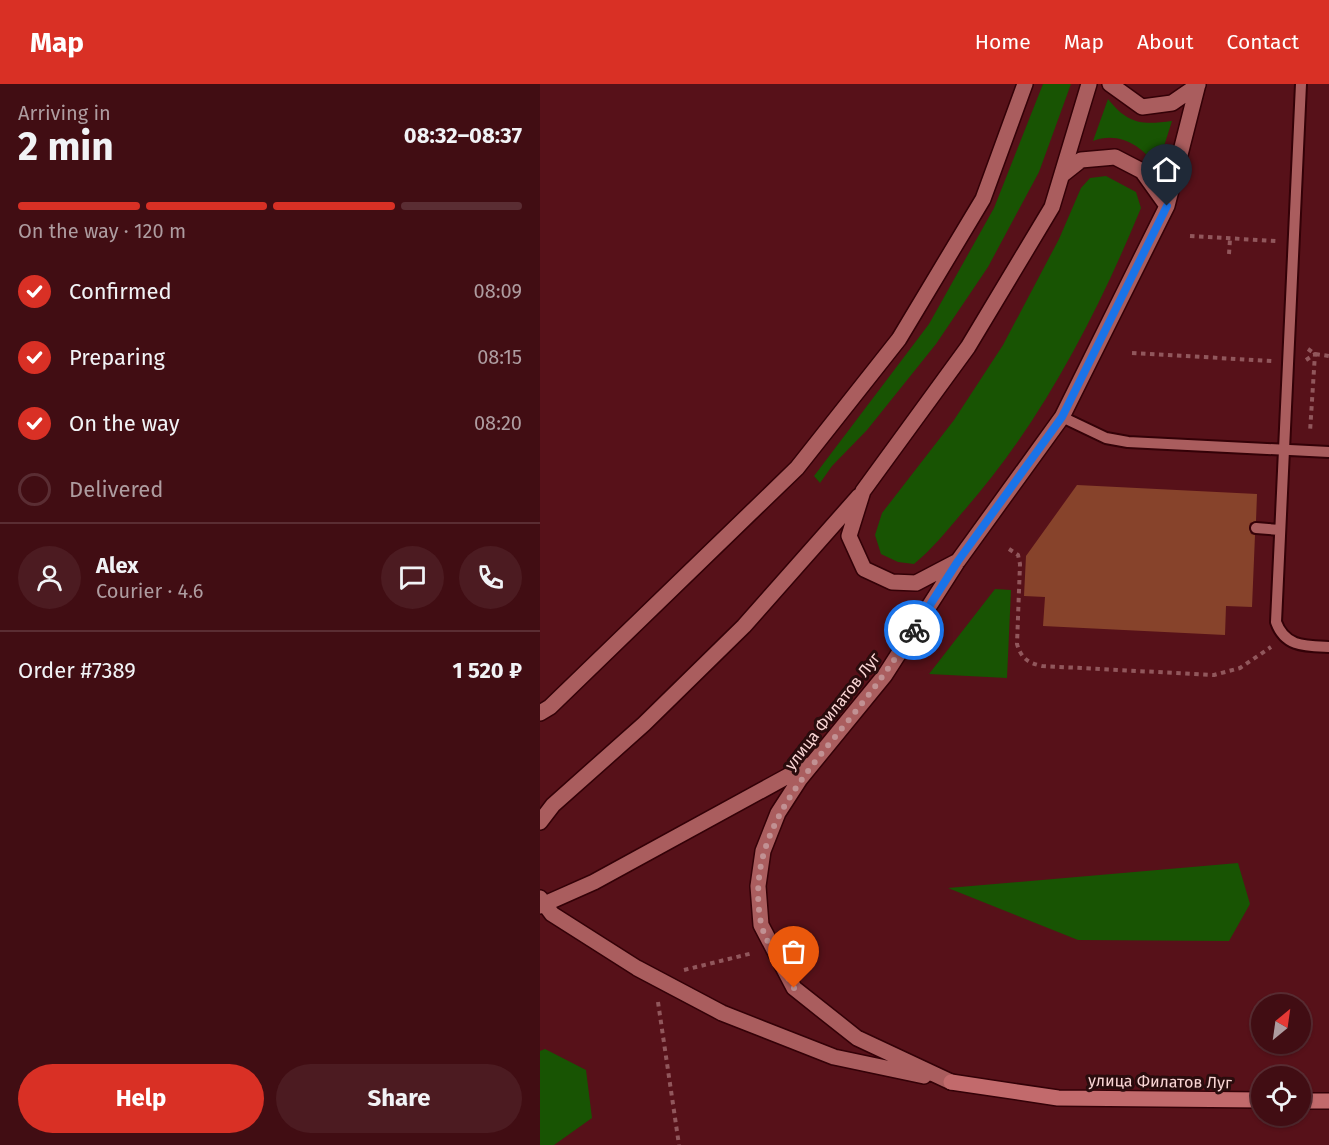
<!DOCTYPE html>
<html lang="en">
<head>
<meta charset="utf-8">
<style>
  body { margin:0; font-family:"Fira Sans",sans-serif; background:#4c1b21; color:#f1f3f6; height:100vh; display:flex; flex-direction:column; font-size:22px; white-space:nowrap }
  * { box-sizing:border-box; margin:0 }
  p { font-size:20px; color:#ae9ca0 }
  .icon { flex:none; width:33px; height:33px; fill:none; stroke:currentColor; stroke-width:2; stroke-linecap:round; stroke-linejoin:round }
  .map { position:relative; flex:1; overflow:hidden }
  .panel { display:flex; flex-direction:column; background:#410d13; width:540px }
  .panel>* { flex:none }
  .needle { width:39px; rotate:29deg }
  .controls { position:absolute; left:711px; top:910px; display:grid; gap:12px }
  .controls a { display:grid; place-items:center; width:60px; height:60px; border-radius:50%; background:#410d13; box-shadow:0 2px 4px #0004,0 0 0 2px #5a2d33; font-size:30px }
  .pin { position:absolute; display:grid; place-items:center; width:51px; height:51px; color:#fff; margin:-62px -26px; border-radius:50% 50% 50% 0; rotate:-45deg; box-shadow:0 0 6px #0007 }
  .pin .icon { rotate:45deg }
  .courier { position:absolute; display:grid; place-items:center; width:60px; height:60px; margin:-30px; border:4px solid #1a73e8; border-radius:50%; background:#fff; color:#222; box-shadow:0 2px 8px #0007 }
  .overview em { font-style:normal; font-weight:700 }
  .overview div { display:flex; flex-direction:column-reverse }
  .overview { display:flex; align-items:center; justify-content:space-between; height:102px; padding:0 18px }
  h1 { font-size:39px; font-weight:700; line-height:45px }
  .bar { display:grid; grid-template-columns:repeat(4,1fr); gap:9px 6px; align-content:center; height:72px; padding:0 18px }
  .bar i { height:8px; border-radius:4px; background:#5a2d33 }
  .bar .on { background:#d93025 }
  .bar p { grid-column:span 4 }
  .line { display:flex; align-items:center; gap:15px; padding:0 18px; border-top:2px solid #5a2d33 }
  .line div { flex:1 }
  .round { display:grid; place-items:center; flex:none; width:63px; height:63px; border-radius:32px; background:#4c1b21 }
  ol { padding:0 18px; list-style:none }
  li { display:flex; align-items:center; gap:18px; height:66px }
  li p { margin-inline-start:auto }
  li .icon { padding:6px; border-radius:50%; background:#d93025; color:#fff; stroke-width:4 }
  li:last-child { color:#ae9ca0 }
  li i { width:33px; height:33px; border:3px solid #5a2d33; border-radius:50% }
  .primary-button { display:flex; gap:12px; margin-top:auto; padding:12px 18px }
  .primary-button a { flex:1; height:69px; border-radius:36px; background:#d93025; color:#fff; font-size:24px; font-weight:700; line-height:69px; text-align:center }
  .primary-button a+a { background:#4c1b21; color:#f1f3f6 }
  header { display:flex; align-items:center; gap:36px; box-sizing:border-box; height:84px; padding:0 30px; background:#d93025; color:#fff }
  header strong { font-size:28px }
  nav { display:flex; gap:33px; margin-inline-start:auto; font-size:21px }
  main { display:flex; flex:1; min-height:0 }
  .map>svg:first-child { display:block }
  .green { fill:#185403 }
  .building { fill:#87432b }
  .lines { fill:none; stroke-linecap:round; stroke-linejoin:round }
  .lane-casing { stroke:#330107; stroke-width:14 }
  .street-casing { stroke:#330107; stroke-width:18 }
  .secondary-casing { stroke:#330107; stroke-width:18 }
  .path { stroke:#91575c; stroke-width:4; stroke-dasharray:4.5 4.5; stroke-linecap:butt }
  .lane { stroke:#aa5d5e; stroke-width:10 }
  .street { stroke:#aa5d5e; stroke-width:15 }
  .secondary { stroke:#c26a6c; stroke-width:15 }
  .done { stroke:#c19193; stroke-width:6; stroke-dasharray:0 10.8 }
  .route { stroke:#1a73e8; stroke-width:8 }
  .labels { text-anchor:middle; stroke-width:6; stroke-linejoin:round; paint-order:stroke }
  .street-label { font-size:16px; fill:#fad6d5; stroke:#2a0c0d }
</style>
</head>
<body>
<header>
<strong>Map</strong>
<nav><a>Home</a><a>Map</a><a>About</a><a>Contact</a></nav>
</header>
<main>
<section class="panel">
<div class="overview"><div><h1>2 min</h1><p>Arriving in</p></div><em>08:32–08:37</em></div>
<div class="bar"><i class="on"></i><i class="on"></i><i class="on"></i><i></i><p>On the way · 120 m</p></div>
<ol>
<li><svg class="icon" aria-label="check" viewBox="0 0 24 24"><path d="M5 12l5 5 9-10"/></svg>Confirmed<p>08:09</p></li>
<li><svg class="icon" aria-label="check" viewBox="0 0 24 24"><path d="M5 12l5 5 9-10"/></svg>Preparing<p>08:15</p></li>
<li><svg class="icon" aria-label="check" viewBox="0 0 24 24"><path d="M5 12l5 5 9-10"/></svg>On the way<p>08:20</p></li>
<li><i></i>Delivered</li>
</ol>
<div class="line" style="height:108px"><a class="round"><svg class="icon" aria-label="person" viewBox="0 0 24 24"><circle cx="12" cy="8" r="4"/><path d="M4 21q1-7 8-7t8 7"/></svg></a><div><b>Alex</b><p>Courier · 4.6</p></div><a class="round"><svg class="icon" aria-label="chat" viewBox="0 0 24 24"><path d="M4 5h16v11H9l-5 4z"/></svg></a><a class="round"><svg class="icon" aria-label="phone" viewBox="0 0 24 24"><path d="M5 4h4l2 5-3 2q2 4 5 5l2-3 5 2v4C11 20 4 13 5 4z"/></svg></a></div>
<div class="line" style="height:78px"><div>Order #7389</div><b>1 520 ₽</b></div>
<div class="primary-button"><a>Help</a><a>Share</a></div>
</section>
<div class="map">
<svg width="789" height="1061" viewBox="0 0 789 1061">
  <rect width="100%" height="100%" fill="#571119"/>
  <!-- green -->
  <path class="green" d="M 503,0 L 531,0 L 499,88 L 448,183 L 396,260 L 327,346 L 292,382 L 280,399 L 274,392 L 389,240 L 454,124 Z
    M 568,15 C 588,40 601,41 632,37 L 617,84 C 603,62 579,47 553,57 Z
    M 566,92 L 596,108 L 601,124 C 556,233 500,341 421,430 C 406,448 392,465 374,480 L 358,478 L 341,470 L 335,451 L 342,429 L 414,336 L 463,261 L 519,155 L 541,104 L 550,94 Z
    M 455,505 L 471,506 L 467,594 L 389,590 Z
    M 698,779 L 710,820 L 689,857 L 538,856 L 408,804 Z
    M 5,965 L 46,986 L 52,1034 L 14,1061 L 0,1061 L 0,967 Z"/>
  <!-- building -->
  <path class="building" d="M 537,401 L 717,410 L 716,437 L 710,439 L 709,444 L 711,450 L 715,451 L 712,523 L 686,522 L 685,551 L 503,542 L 505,513 L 484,512 L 486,472 Z"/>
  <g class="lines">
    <defs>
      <path id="lane" d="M 761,0 L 736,538 C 745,563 765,562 789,563
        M 522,333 L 566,354 L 588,358 L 789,368
        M 716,444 L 740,446"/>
      <path id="street" d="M 570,0 L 602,23 L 632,19 L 658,1
        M 522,91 L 541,76 L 575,73 L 602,87 L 627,122
        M 418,477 L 376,499 L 352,498 L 324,485 L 309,452 L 323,407 L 428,263 L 512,123 L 549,0
        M 0,629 L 10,623 L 257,384 L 359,255 L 443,115 L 485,0
        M 0,738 L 13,721 L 104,640 L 204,542 L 319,412
        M 0,814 L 12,830 L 97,884 L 182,929 L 294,973 L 384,992
        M 0,822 L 54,798 L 268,681
        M 411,998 L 317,954 L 254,904 L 221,841 L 218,802 L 223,767 L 238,729 L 260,695 L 345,591 L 418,477 L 522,333 L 627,122 L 658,0"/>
      <path id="secondary" d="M 411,998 L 518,1014 L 722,1016
        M 760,1017 L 789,1017"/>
    </defs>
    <!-- lane casing -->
    <use href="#lane" class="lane-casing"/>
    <!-- street casing -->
    <use href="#street" class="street-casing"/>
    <!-- secondary casing -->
    <use href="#secondary" class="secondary-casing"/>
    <!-- path -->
    <path class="path" d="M 650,152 L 736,157
      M 689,170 L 690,155
      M 768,265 L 775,270 L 789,272
      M 592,269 L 732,277
      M 766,276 L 775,270 L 770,348
      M 469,465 L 478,471 L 480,480 L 477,560 C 481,574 488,579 502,582 L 674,591 L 700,584 L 731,563
      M 252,859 L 272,855
      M 144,886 L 213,869
      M 118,918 L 139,1061"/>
    <!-- lane -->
    <use href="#lane" class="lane"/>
    <!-- street -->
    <use href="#street" class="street"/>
    <!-- secondary -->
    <use href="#secondary" class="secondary"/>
  </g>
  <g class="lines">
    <!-- done -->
    <path class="done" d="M 254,904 C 245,888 224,856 221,839 C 204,752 266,690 316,627 C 337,601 356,574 374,546"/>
    <!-- route -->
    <path class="route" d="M 374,546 L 418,477 L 522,333 L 627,122"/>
  </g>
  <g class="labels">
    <!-- street labels -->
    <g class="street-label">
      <text transform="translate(292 627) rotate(-52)" y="6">улица Филатов Луг</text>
      <text transform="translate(620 997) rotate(1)" y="6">улица Филатов Луг</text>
    </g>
  </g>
</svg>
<div class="controls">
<a><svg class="needle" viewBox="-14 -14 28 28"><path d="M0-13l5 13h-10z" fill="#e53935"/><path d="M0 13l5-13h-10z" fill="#ae9ca0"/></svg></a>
<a><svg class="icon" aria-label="locate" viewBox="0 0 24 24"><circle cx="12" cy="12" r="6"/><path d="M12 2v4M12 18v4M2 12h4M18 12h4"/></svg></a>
</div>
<div class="pin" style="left:254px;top:904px;background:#ea580c"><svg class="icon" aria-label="bag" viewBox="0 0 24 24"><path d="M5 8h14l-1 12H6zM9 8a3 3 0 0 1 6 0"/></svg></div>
<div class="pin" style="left:627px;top:122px;background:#1f2937"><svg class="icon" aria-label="home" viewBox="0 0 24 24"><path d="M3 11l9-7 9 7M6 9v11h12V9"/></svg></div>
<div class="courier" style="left:374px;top:546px"><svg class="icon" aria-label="bike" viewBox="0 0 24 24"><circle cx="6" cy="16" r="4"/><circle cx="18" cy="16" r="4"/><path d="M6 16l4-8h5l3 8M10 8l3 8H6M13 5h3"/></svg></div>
</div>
</main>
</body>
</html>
